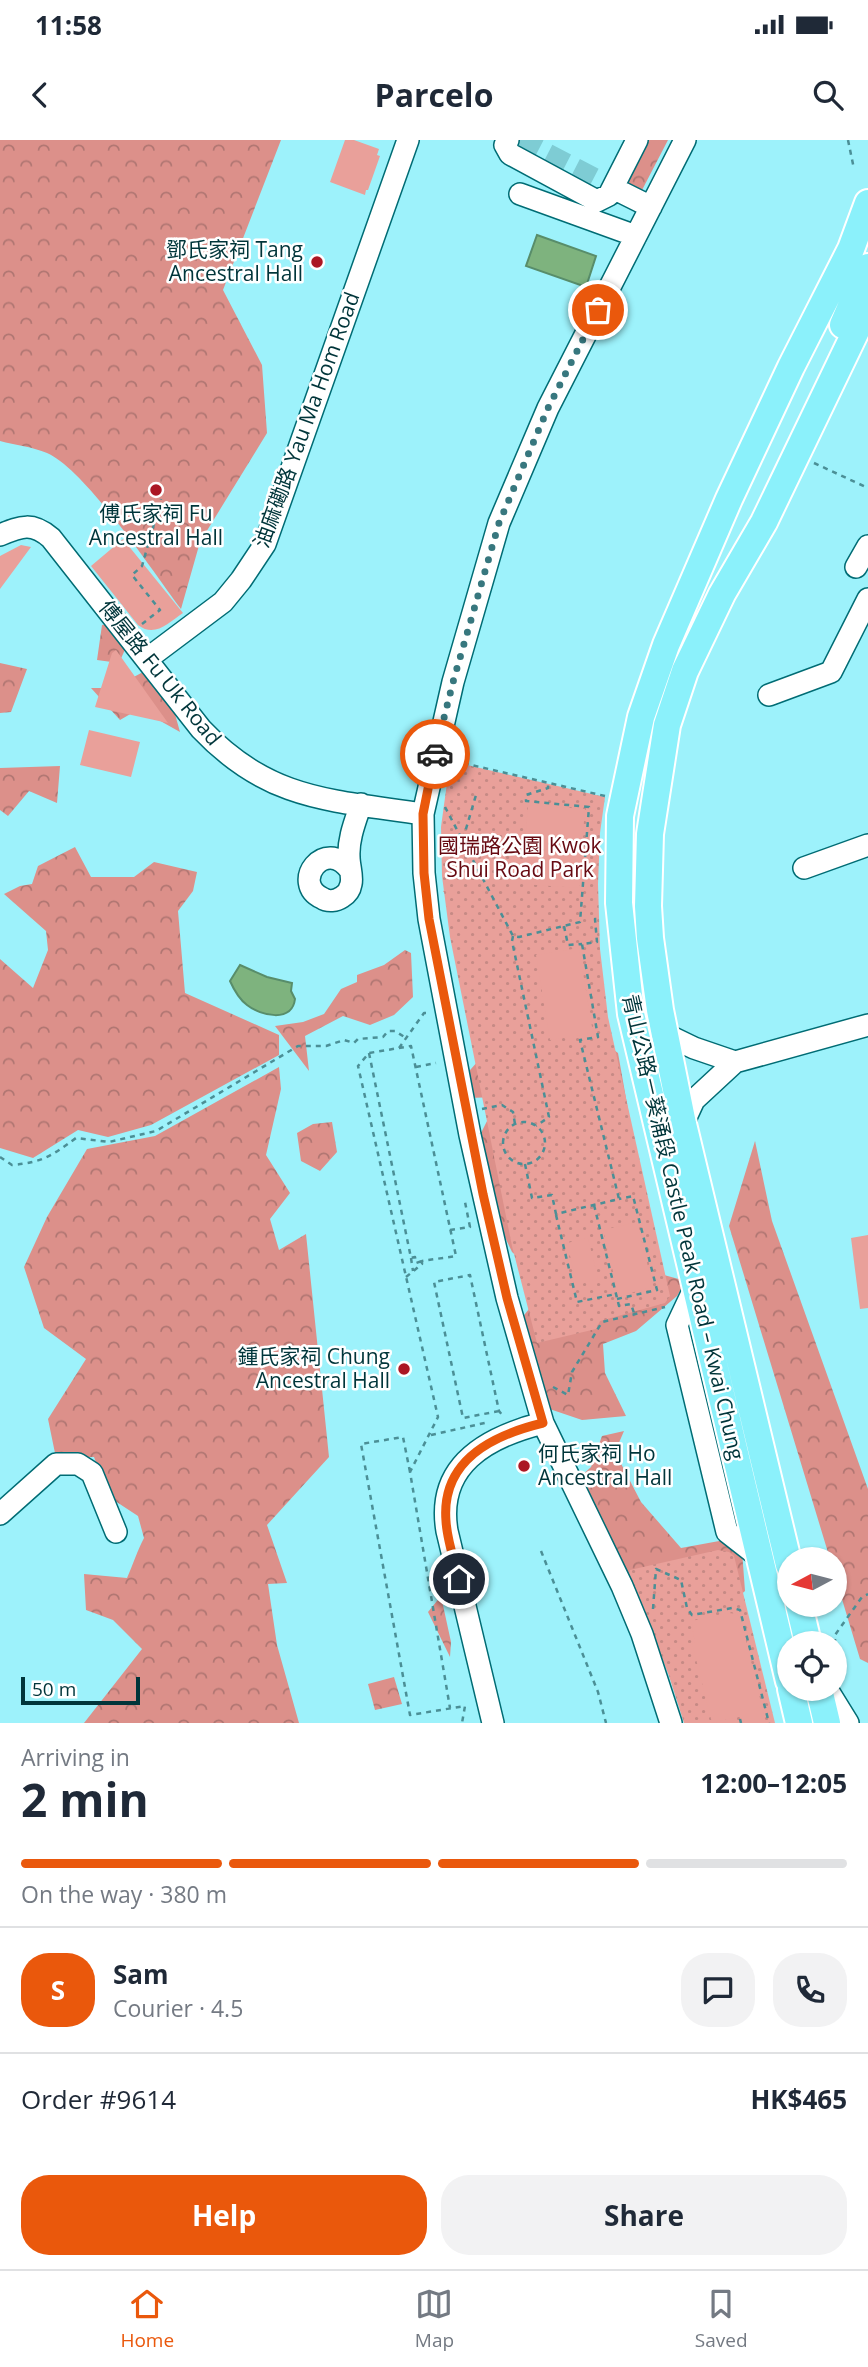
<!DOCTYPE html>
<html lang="en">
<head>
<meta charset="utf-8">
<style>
  body { margin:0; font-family:"Open Sans","Noto Sans TC",sans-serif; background:#f2f2f3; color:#1f2937; height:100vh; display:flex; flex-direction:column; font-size:26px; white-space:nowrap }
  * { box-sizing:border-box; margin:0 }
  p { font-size:23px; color:#747a83 }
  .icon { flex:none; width:38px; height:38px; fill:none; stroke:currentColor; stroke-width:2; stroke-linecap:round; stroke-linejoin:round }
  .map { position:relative; height:1583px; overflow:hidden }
  .side { display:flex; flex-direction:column; background:#fff; flex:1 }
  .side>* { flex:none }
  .needle { width:46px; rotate:263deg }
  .buttons { position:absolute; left:777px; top:1407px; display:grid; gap:14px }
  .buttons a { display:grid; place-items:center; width:70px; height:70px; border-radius:50%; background:#fff; box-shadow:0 2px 5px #0004; font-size:35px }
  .scale { position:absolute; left:21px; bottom:18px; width:119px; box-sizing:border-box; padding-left:7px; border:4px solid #00353a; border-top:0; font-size:19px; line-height:24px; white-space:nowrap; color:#00353a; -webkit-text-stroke:5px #fff; paint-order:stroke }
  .pin { position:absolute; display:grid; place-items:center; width:60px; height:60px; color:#fff; margin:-30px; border:4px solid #fff; border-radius:50%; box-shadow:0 2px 7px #0007 }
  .courier { position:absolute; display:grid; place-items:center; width:70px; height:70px; margin:-35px; border:5px solid #ea580c; border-radius:50%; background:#fff; color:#222; box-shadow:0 2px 9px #0007 }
  .summary em { font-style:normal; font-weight:700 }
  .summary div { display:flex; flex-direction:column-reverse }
  .summary { display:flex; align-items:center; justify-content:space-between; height:119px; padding:0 21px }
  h1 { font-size:46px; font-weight:700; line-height:52px }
  .bar { display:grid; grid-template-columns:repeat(4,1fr); gap:10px 7px; align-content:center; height:84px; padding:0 21px }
  .bar i { height:9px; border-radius:5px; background:#e0e1e3 }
  .bar .active { background:#ea580c }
  .bar p { grid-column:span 4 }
  .line { display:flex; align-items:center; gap:18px; padding:0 21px; border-top:2px solid #e0e1e3 }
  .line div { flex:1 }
  .round { display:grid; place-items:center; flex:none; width:74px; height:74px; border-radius:28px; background:#f2f2f3 }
  .action { display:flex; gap:14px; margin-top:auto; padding:14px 21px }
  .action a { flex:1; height:80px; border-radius:28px; background:#ea580c; color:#fff; font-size:28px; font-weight:700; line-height:80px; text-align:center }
  .action a+a { background:#f2f2f3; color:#1f2937 }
  .status { display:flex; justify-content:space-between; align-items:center; height:49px; padding:0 35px; background:#fff; direction:ltr }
  .status svg { height:19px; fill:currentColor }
  header { display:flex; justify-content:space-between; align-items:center; height:91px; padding:0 21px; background:#fff; font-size:32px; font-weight:700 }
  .menu { display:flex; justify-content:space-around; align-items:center; height:98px; border-top:2px solid #e0e1e3; background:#fff; font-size:19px; color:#747a83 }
  .menu a { display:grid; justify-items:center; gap:4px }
  .menu .active { color:#ea580c }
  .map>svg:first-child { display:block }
  .forest { fill:url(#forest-crowns) }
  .park { fill:url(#park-dots) }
  .garden { fill:#e9a09a }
  .water { fill:#7eb37e; stroke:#588d6a; stroke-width:2 }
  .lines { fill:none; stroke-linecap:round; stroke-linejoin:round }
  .minor-tunnel { stroke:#7eccd4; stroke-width:21; stroke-dasharray:21 10; stroke-linecap:butt }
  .minor-casing { stroke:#006c74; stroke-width:24 }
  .major-casing { stroke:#fff; stroke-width:30 }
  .path { stroke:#4b8f96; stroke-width:2.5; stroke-dasharray:5 5; stroke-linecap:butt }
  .minor { stroke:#fff; stroke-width:21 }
  .major { stroke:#8bf1fb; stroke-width:26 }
  .done { stroke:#37777e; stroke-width:7; stroke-dasharray:0 12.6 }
  .route { stroke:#ea580c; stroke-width:9 }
  .poi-dot { fill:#ab1724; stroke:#fff; stroke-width:2.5 }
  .labels { text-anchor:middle; stroke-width:5; stroke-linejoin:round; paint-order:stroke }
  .poi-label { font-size:21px; fill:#00353a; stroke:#fff; text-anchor:end }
  .street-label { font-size:21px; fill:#00353a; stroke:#fff }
  .park-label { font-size:21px; fill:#660911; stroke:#fff }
</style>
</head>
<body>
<div class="status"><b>11:58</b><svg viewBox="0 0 49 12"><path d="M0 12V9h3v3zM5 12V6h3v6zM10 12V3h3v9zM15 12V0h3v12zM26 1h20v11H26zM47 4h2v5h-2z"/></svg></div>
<header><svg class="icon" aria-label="back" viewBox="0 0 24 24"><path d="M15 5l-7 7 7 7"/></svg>Parcelo<svg class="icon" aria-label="search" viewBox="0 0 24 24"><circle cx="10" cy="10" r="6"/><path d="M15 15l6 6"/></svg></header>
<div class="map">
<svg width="868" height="1583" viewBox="0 0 868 1583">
  <defs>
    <pattern id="forest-crowns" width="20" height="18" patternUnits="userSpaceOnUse" patternTransform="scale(1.75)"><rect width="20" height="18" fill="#dc908a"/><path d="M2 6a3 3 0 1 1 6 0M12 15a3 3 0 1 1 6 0" fill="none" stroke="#b07672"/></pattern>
    <pattern id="park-dots" width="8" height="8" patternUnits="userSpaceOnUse" patternTransform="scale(1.75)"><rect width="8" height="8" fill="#e9a09a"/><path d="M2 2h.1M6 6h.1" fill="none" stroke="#c68a85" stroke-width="1.8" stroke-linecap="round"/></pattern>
  </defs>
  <rect width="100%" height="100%" fill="#9df2fb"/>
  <!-- forest -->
  <path class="forest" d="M 0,0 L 281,0 L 223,150 L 262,225 L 267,293 L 200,402 L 181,469 C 153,432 86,330 47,313 C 33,307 15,305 0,301 Z
    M 647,0 L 668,0 L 640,54 L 625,45 Z
    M 113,484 L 127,505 L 119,523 L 97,520 L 102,485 Z
    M 0,523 L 27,529 L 11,572 L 0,573 Z
    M 145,531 L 173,567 L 180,592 L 139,569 L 120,580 L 91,548 L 113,548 Z
    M 60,626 L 57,663 L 29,651 L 8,676 L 0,670 L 0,628 Z
    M 75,707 L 91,737 L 134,737 L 154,722 L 197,732 L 193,751 L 178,771 L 185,853 L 279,895 L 279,915 L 151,985 L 108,997 L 78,990 L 33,1018 L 0,1008 L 0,819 L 33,848 L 48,810 L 46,791 L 4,754 L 20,746 L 32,744 L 38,726 Z
    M 471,743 L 607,905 L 618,913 L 646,1071 L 664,1135 L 686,1141 L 677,1156 L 636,1191 L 603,1204 L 605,1233 L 626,1276 L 582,1280 L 526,1261 L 508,1195 L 533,1164 L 521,1120 L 512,1112 L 496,1078 L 480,995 L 499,957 L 468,958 L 463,938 L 494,903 L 478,799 L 443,751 Z
    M 405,810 L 411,813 L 413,857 L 394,875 L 370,885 L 343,876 L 305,896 L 309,931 L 275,886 L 303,882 L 324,874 L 341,849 L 357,842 L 357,835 L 384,825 Z
    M 279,927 L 281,949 L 266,1015 L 290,1053 L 270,1079 L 279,1110 L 306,1094 L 329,1317 L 267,1385 L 287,1443 L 268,1444 L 277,1505 L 299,1583 L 84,1583 L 142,1509 L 113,1480 L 86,1470 L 84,1434 L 127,1438 C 133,1425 137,1411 144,1398 L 138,1376 L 109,1357 L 94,1317 L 56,1318 L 48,1279 L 86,1219 L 44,1188 L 24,1127 L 47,1077 L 87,1009 L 155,996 Z
    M 332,982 L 337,1012 L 320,1031 L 301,1021 L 297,993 L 313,984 Z
    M 755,1001 L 772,1081 L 868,1349 L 868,1523 L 860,1519 L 835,1436 L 835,1419 L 830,1419 L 729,1086 Z
    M 624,1291 L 615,1312 L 641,1362 L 681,1408 L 741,1397 L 745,1451 L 705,1486 L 670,1457 L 626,1440 L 579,1338 L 591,1327 L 602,1296 Z
    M 441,1456 L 451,1502 L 450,1517 L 428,1472 Z
    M 394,1537 L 402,1564 L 375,1570 L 368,1544 Z"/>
  <!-- park -->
  <path class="park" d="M 450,621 L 605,657 L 600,693 L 598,744 L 600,809 L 608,877 L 670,1156 L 665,1163 L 600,1181 L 596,1189 L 537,1203 L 512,1106 L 450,797 L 442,736 L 441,687 Z
    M 718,1410 L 729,1412 L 734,1416 L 775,1583 L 684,1583 L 669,1536 L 629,1434 L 630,1430 Z"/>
  <!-- garden -->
  <path class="garden" d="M 345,0 L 354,0 L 379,9 L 377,15 L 380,16 L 368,50 L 366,50 L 365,55 L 330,42 Z
    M 123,399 L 183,473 C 168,483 155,498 138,485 L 91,426 Z
    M 21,405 L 31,407 L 0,449 L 0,416 Z
    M 116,510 L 168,583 L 95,567 L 112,513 Z
    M 89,590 L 140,602 L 131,637 L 80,625 Z
    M 528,665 L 585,669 L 582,705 L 525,701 Z
    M 525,709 L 581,713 L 579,748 L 522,744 Z
    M 579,808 L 593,893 L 550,900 L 536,815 Z
    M 637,1082 L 653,1147 L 619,1156 L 603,1090 Z
    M 868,1095 L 868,1168 L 860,1169 L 851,1098 Z
    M 588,1098 L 598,1139 L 577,1145 L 567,1103 Z
    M 729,1473 L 737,1474 L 741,1480 L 766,1583 L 744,1583 L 742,1576 L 712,1583 L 692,1503 L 695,1502 L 691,1481 Z"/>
  <!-- water -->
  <path class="water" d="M 537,95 L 596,116 L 586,147 L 526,126 Z
    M 240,825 L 267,837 L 292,843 L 291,851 L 295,859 C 292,883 261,876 247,865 C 239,859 234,850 230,841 Z"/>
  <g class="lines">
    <!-- minor-tunnel -->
    <path class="minor-tunnel" d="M 520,0 L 619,51"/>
    <defs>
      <path id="minor" d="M 508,0 L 505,5 L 510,14 L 597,61 L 609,55 L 637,0
        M 619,51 L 651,67
        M 520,54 L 636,96
        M 0,395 C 22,386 32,382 51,398 L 201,589 C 269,661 331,660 423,674
        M 856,427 L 868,406
        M 147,519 L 223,462 L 241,440 L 265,404 L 408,0
        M 769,555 L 831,532 L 868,459
        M 804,728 L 868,705
        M 350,730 C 325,696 290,743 322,758 C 328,762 336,761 342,757 C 347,754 350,750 351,744 C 353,736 349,726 349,717 C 348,699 355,682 361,664
        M 665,894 L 694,908 L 735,922
        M 683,984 L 694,960 L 735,922 L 868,885
        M 694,1149 L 677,1185 L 727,1392 L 759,1417
        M 0,1374 L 56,1324 L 78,1324 L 92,1333 L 116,1392
        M 827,1549 L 848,1583
        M 493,1583 L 447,1391 C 436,1325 487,1297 543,1283
        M 671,1583 L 642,1494 L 622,1446 L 543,1283 L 507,1158 L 470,995 L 429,779 L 424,733 L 423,674 L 453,542 L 499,383 L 548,268 L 685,0"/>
      <path id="major" d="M 843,185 L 868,127
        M 789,1425 L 683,984 L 660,870 L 650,798 L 648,766 L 650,694 L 667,585 L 685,531 L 722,454 L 764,382 L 868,166
        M 799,1465 L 808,1503
        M 789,1541 L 631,874 L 619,763 L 620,676 L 641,577 L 666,505 L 729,359 L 791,227 L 851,109 L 868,63
        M 791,1549 L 799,1583
        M 819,1549 L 827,1583"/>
    </defs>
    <!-- minor casing -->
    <use href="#minor" class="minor-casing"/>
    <!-- major casing -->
    <use href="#major" class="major-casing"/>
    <!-- path -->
    <path class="path" d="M 848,0 L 854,29
      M 814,323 L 868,348
      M 142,484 L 160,470 L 132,435 L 142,426 L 161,359
      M 454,621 L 605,656
      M 445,667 L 513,796 L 519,797 L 580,782 L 589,667 L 526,661 L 526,655 L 548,648 L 548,643
      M 463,699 L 476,655
      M 564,786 L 568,805 L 582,804
      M 513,796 L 512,801 L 549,977 L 536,986
      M 399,908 L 424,873 L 427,873
      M 369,913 L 411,1118 L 415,1117 L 416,1123 L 422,1121
      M 416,927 L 436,923
      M 482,969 L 502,965 L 513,972 L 515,984
      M503 1003a21 21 0 1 1 42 0a21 21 0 1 1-42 0Z
      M 0,1017 L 12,1025 C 44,1022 51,1016 76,998 L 109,1002 L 156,991 L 298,906 L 326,906 L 344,900 L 354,903 L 358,899 L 383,897 L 388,891 L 395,891 L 406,898
      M 525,1024 L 532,1058 L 552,1055 L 556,1074 L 619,1059 L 580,900 L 598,897 L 582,804 L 597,802 L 595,779 L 601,779
      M 594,1065 L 619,1166 L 631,1164 L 634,1173
      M 556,1075 L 577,1162 L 616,1154
      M 450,1090 L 470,1087 L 465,1062
      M 411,1118 L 413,1131
      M 406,1137 L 422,1124 L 422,1121 L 456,1116 L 411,906 L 369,913 L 358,926 L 438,1277 L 410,1332 L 450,1568
      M 617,1159 L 657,1150 L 633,1056 L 619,1059
      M 553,1247 L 568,1255 L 572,1232 L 602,1182 L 665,1167
      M 499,1271 L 463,1278 L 434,1142 L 470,1135 L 499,1271 L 503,1276
      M 431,1295 L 489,1282
      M 410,1332 L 403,1297 L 361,1304 L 410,1575 L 465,1566 L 462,1583
      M 541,1411 L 598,1552 L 606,1583
      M 653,1469 L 656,1429 L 681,1440 L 687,1468 L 692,1475 L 732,1468 L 740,1470 L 769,1583
      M 835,1514 L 835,1495 L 862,1457 L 868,1454
      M 740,1579 L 741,1583"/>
    <!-- minor -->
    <use href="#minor" class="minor"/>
    <!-- major -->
    <use href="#major" class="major"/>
  </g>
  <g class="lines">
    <!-- done -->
    <path class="done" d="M 435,614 L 453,542 L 499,383 L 548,268 L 598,170"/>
    <!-- route -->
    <path class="route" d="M 435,614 L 423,674 L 424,733 L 429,779 L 483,1054 L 507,1158 L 543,1283 C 493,1295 441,1320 446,1381 C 447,1400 454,1420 459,1439"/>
  </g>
  <!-- markers -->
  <g class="poi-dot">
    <circle cx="317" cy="122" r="7"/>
    <circle cx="156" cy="350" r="7"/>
    <circle cx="404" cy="1229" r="7"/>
    <circle cx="524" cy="1326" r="7"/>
  </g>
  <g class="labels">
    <!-- poi labels -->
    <g class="poi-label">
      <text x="303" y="117">鄧氏家祠 Tang<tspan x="303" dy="24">Ancestral Hall</tspan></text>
      <text x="156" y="381" text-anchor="middle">傅氏家祠 Fu<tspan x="156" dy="24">Ancestral Hall</tspan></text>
      <text x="390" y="1224">鍾氏家祠 Chung<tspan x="390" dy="24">Ancestral Hall</tspan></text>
      <text x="538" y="1321" text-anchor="start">何氏家祠 Ho<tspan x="538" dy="24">Ancestral Hall</tspan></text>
    </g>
    <!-- street labels -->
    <g class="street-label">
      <text transform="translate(307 280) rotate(-70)" y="7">油麻磡路 Yau Ma Hom Road</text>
      <text transform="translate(160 533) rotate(51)" y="7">傅屋路 Fu Uk Road</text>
      <text transform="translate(683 1087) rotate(77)" y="7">青山公路－葵涌段 Castle Peak Road – Kwai Chung</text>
    </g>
    <!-- park labels -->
    <g class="park-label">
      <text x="520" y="713">國瑞路公園 Kwok<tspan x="520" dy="24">Shui Road Park</tspan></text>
    </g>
  </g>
</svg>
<div class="buttons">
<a><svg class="needle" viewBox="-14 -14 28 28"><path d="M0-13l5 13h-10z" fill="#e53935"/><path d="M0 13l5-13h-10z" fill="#747a83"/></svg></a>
<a><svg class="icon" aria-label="locate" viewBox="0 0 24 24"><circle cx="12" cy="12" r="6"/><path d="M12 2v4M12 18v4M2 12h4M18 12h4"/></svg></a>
</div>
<div class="scale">50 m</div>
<div class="pin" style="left:598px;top:170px;background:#ea580c"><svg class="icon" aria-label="bag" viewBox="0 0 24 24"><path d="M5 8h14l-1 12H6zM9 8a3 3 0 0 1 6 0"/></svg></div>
<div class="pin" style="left:459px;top:1439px;background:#1f2937"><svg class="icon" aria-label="home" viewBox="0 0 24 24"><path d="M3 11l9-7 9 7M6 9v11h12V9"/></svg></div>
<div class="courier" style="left:435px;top:614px"><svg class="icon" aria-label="car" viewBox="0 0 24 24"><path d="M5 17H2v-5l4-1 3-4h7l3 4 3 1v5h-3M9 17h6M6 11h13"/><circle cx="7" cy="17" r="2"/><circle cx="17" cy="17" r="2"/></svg></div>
</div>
<section class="side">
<div class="summary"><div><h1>2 min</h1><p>Arriving in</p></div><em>12:00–12:05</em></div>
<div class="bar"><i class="active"></i><i class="active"></i><i class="active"></i><i></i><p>On the way · 380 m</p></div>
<div class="line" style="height:126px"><b class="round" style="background:#ea580c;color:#fff">S</b><div><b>Sam</b><p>Courier · 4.5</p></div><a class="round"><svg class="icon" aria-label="chat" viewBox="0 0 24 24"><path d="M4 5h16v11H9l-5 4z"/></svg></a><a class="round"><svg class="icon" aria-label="phone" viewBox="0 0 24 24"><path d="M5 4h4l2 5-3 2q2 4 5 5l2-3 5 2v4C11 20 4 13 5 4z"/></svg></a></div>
<div class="line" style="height:91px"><div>Order #9614</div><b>HK$465</b></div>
<div class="action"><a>Help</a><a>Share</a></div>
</section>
<nav class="menu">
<a class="active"><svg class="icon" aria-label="home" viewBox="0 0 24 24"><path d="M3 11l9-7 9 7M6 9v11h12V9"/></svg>Home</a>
<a><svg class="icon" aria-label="map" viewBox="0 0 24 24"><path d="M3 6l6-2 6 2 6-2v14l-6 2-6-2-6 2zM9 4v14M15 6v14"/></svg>Map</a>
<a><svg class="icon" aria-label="saved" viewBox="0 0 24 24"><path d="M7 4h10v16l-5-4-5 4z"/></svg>Saved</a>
</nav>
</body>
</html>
